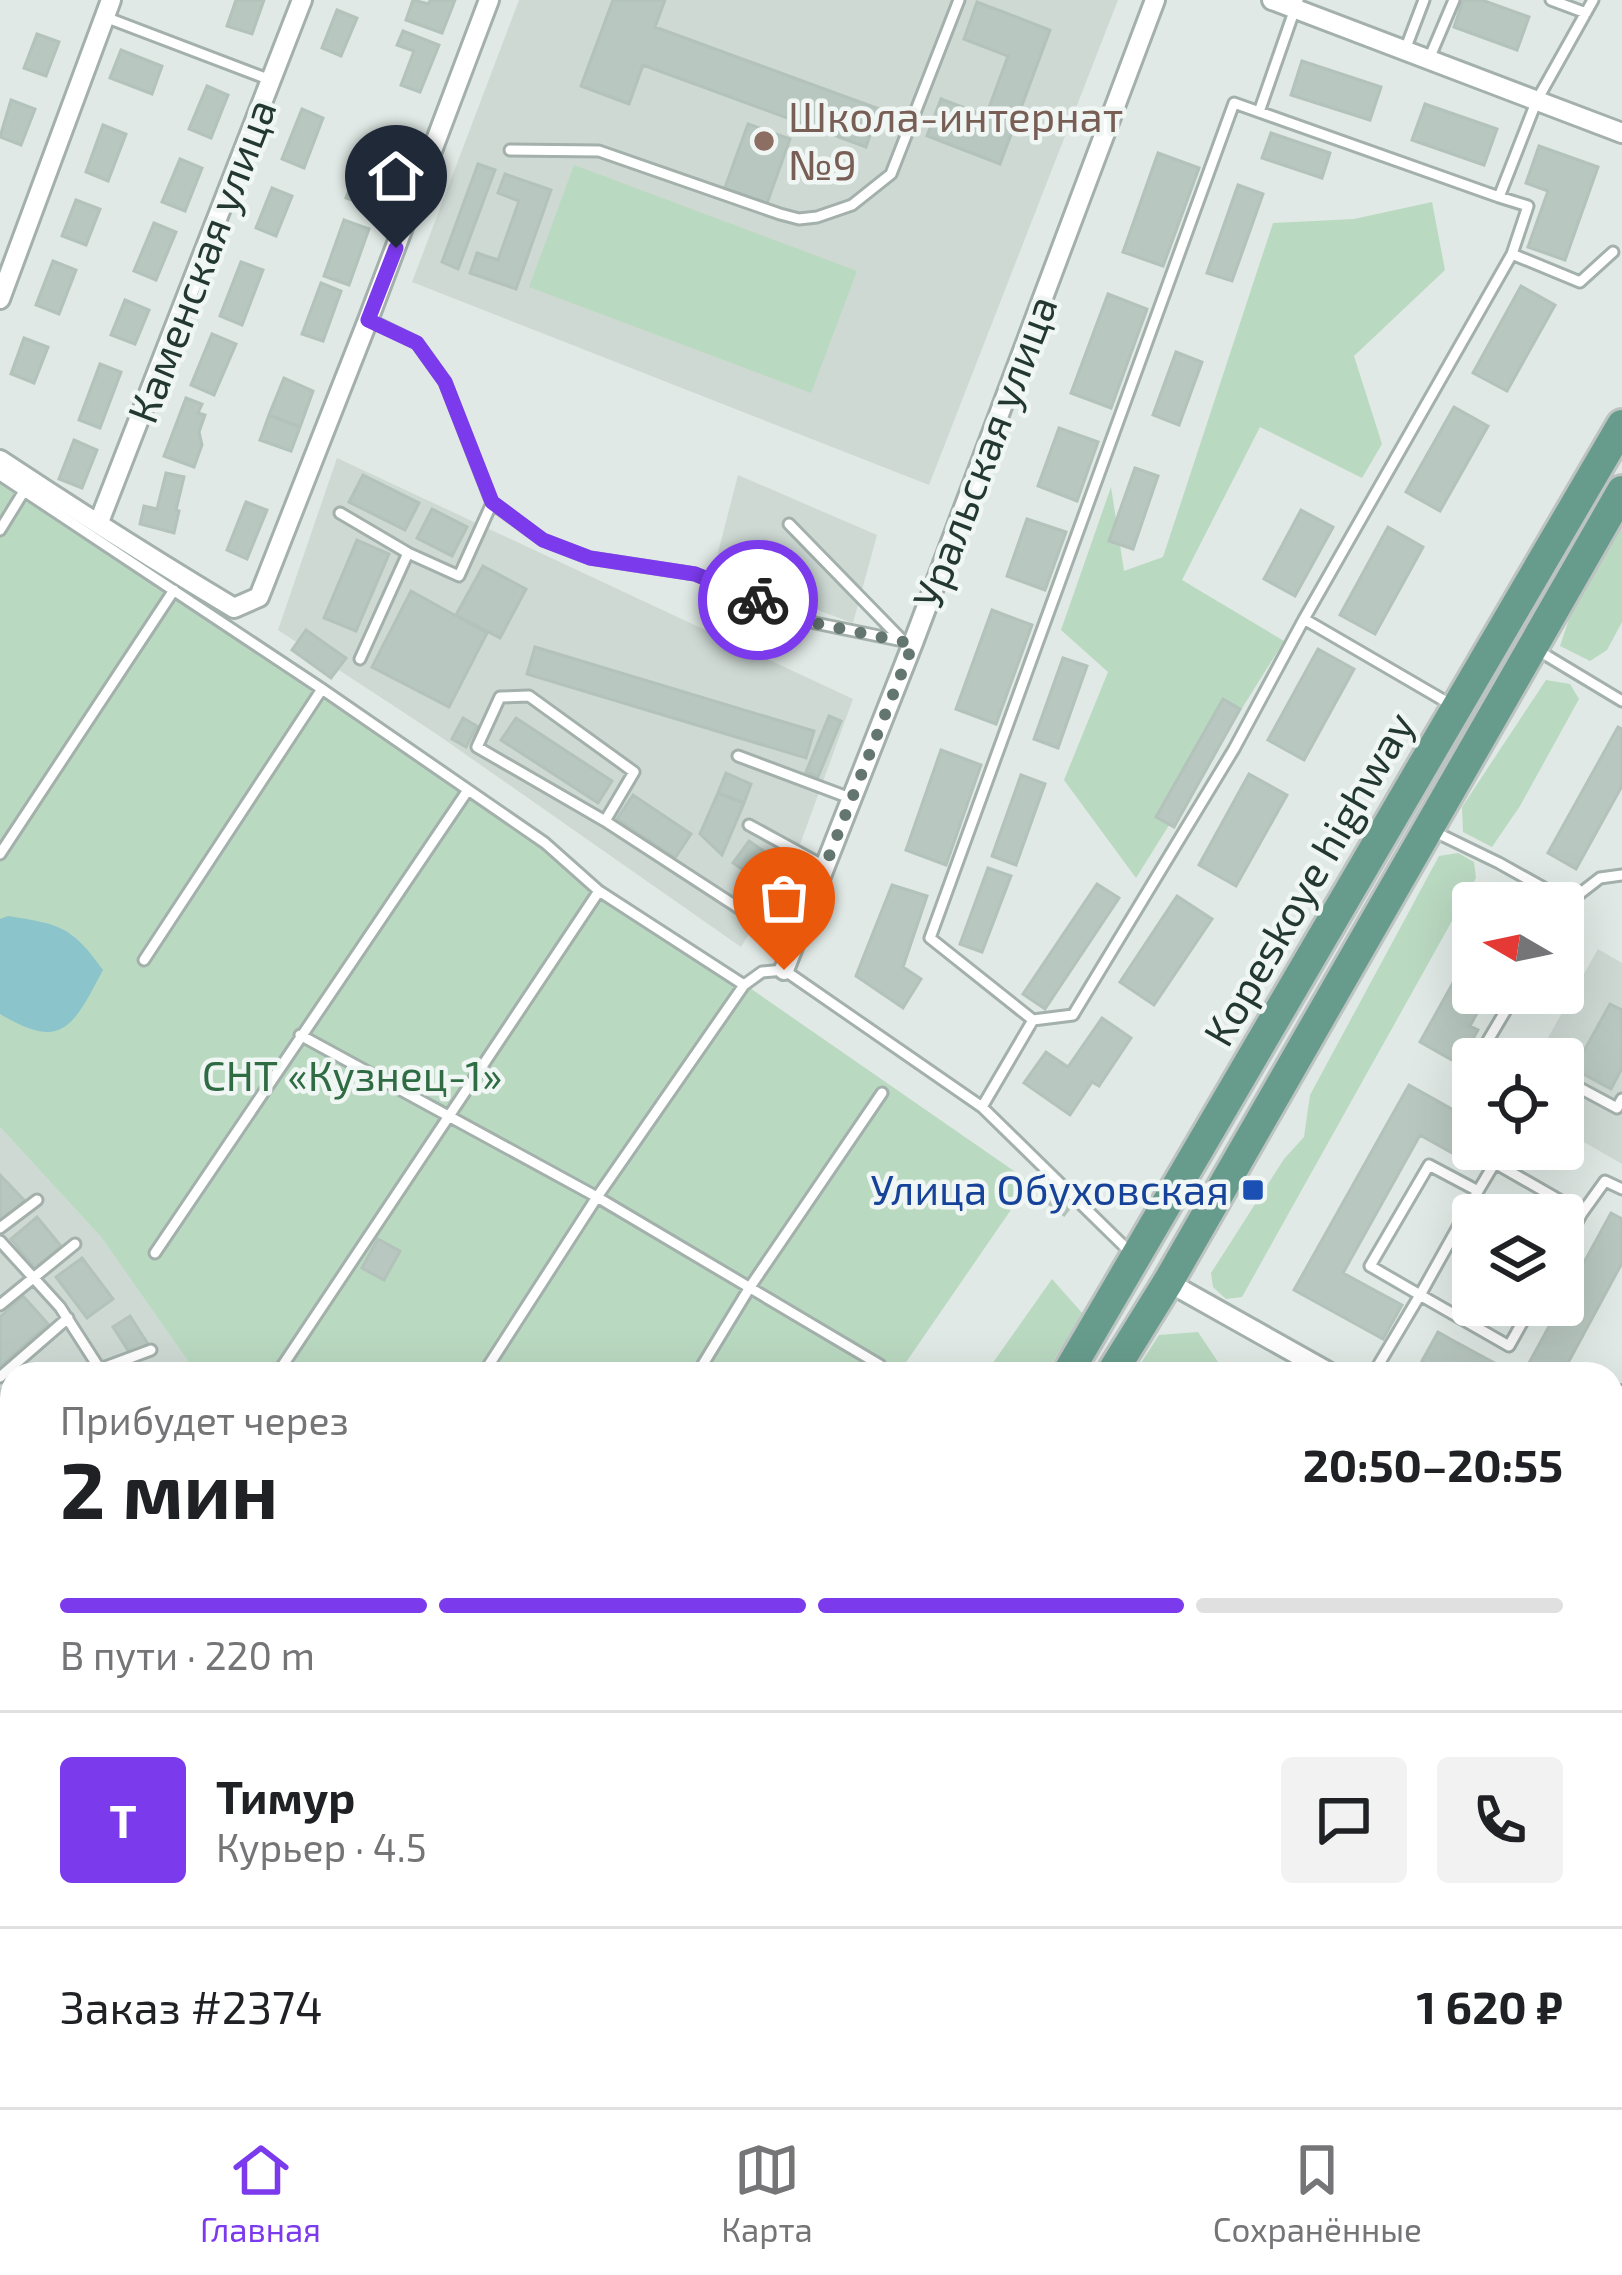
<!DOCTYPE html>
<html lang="ru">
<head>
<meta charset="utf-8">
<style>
  body { margin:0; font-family:"Exo 2",sans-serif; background:#f2f2f2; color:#202124; height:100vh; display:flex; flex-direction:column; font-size:45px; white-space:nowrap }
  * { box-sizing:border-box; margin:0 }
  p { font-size:39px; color:#757577 }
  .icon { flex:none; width:66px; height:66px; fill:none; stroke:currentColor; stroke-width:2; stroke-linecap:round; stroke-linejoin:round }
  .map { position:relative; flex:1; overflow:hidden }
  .details { position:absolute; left:0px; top:1362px; width:1623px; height:747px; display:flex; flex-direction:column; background:#fff; border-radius:36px 36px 0 0; box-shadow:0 12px 48px #0002 }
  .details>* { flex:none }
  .needle { width:78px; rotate:279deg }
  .fabs { position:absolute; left:1452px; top:882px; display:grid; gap:24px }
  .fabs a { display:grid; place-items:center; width:132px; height:132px; border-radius:12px; background:#fff; box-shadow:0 12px 48px #0002; font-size:60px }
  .pin { position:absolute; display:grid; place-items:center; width:102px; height:102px; color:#fff; margin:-123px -51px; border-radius:50% 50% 50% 0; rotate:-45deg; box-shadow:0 0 12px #0007 }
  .pin .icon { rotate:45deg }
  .courier { position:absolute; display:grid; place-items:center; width:120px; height:120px; margin:-60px; border:9px solid #7c3aed; border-radius:50%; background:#fff; color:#222; box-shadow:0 3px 15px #0007 }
  .head em { font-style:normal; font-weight:700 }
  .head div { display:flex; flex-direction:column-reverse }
  .head { display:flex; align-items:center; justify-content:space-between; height:204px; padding:0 60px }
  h1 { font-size:78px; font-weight:700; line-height:90px }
  .bar { display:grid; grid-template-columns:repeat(4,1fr); gap:18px 12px; align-content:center; height:144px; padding:0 60px }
  .bar i { height:15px; border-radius:9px; background:#e0e0e0 }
  .bar .on { background:#7c3aed }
  .bar p { grid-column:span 4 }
  .line { display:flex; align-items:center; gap:30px; padding:0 60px; border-top:3px solid #e0e0e0 }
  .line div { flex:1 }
  .round { display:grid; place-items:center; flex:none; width:126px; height:126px; border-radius:12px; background:#f2f2f2 }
  .tabs { display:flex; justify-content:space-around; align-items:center; height:168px; border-top:3px solid #e0e0e0; background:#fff; font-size:33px; color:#757577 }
  .tabs a { display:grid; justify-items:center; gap:6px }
  .tabs .on { color:#7c3aed }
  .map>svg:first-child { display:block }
  .built { fill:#ced9d4 }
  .green { fill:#bad9c1 }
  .water { fill:#8bc4cb }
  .building { fill:#b8c7c0; stroke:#b3c2bb; stroke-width:3 }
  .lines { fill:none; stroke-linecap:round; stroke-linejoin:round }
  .service-casing { stroke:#a3b0ab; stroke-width:15 }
  .minor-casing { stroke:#a3b0ab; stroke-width:24 }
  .tertiary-casing { stroke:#a3b0ab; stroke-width:30 }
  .primary-casing { stroke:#bdc3c1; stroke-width:36 }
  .service { stroke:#fff; stroke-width:9 }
  .minor { stroke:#fff; stroke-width:18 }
  .tertiary { stroke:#fff; stroke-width:24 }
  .primary { stroke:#679c8c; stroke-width:30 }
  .done { stroke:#647670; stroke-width:12; stroke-dasharray:0 21.6 }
  .route { stroke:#7c3aed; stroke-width:15 }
  .education-dot { fill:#8d6e63; stroke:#f0f6f3; stroke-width:4.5 }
  .transit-dot { fill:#1a4fb4; stroke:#f0f6f3; stroke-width:4.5 }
  .labels { text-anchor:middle; stroke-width:9; stroke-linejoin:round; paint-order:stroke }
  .education-label { font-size:42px; fill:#785e54; stroke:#f0f6f3; text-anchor:start }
  .street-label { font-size:42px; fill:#223831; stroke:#f0f6f3 }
  .park-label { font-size:42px; fill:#2f6c44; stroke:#f0f6f3 }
  .transit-label { font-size:42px; fill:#164399; stroke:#f0f6f3; text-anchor:end }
</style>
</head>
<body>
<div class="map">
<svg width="1622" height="2107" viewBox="0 0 1622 2107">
  <rect width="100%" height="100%" fill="#e0e9e5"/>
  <!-- built -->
  <path class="built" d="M 519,0 L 1118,0 L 929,485 L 412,282 Z
    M 337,458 L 853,699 L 794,861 L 810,879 L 781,922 L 765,908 L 741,947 L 435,733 L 278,630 Z
    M 738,475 L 877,535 L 853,623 L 713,572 Z
    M 1598,949 L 1622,963 L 1622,1164 L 1563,1130 L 1563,1059 L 1536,1059 Z
    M 0,1127 L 101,1237 L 197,1374 L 12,1374 L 12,1893 L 0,1904 Z
    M 1622,1829 L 1622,1988 L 1611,1993 L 1611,1840 Z"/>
  <!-- green -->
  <path class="green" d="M 574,165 L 857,271 L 811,393 L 529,287 Z
    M 1432,202 L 1445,270 L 1354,356 L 1382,444 L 1362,478 L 1260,427 L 1182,580 L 1284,641 L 1136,878 L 1064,780 L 1108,672 L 1061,630 L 1111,487 L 1124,571 L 1163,557 L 1273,223 L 1354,219 Z
    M 0,469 L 1030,1182 L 898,1374 L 197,1374 L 101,1237 L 0,1127 Z
    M 1622,525 L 1622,622 L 1607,650 L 1590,661 L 1560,646 L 1571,613 Z
    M 1546,680 L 1570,684 L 1579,699 L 1520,806 L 1492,847 L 1463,832 L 1462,807 Z
    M 1458,853 L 1474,862 L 1476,878 L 1242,1297 L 1226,1299 L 1213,1287 L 1211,1273 L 1284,1159 L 1304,1137 L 1310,1095 L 1439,856 Z
    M 1052,1279 L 1083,1314 L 1045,1374 L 985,1374 Z
    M 1198,1332 L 1218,1362 L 1211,1374 L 1134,1374 L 1159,1335 Z"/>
  <!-- water -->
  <path class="water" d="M 8,916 C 59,924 72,926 103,970 C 73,1026 63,1052 0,1014 L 0,919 Z"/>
  <!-- building -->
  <path class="building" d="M 236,0 L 264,0 L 252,34 L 227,26 Z
    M 413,0 L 429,4 L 430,0 L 455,0 L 442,33 L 406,20 Z
    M 613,0 L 665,0 L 655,27 L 879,109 L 866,147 L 643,65 L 629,104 L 581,86 Z
    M 1463,0 L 1482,0 L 1529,17 L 1517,50 L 1454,27 Z
    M 977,2 L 1050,30 L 1000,164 L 927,136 L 941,99 L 986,116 L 1008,56 L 964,39 Z
    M 337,10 L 357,18 L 341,56 L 322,48 Z
    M 403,31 L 439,45 L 420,92 L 401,85 L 414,51 L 397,45 Z
    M 37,34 L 59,42 L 46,76 L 24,68 Z
    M 121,50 L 162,66 L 152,94 L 110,78 Z
    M 1302,61 L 1381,87 L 1370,120 L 1291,95 Z
    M 207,86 L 228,95 L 211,138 L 189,129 Z
    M 11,100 L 35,109 L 21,145 L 0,137 Z
    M 1425,104 L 1497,129 L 1484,165 L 1412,140 Z
    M 302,109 L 323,118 L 304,168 L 282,159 Z
    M 748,124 L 790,139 L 766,206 L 724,190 Z
    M 103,125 L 126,134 L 108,181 L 86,172 Z
    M 1271,133 L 1330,153 L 1322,178 L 1262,158 Z
    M 371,137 L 397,148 L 373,208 L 346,198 L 352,183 L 360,186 L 370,160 L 363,157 Z
    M 1539,146 L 1598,167 L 1565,260 L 1528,247 L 1548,191 L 1526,183 Z
    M 1158,153 L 1199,168 L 1163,266 L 1123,252 Z
    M 180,159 L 202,168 L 185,211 L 162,202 Z
    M 478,164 L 495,170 L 458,269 L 442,262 Z
    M 505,174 L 551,190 L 516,289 L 470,273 L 477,253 L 498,260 L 519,201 L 498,193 Z
    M 1238,185 L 1263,194 L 1232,281 L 1207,273 Z
    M 272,188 L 292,196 L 276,236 L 256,228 Z
    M 76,200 L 100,209 L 86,245 L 62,236 Z
    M 344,220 L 369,229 L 349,285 L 324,276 Z
    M 154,223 L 176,232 L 156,280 L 134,271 Z
    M 53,261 L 76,270 L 59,314 L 36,305 Z
    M 241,262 L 263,270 L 242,325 L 220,316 Z
    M 321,283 L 341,291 L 323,341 L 302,334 Z
    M 1521,286 L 1555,305 L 1507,391 L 1473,373 Z
    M 1108,294 L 1147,309 L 1111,408 L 1071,393 Z
    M 125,300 L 149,310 L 135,344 L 111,335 Z
    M 212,334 L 236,344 L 214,395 L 191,385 Z
    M 24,338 L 48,347 L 34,383 L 11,374 Z
    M 1176,352 L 1202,362 L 1179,425 L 1153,415 Z
    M 100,364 L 121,372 L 100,428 L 79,420 Z
    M 284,378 L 313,391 L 300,427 L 269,415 Z
    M 186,398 L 202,404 L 198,413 L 205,415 L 199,432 L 202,445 L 194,467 L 164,456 Z
    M 1454,407 L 1488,426 L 1440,511 L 1406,492 Z
    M 269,415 L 300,427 L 291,451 L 260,440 Z
    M 1059,428 L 1098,442 L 1077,501 L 1038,486 Z
    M 74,440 L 97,450 L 82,488 L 59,479 Z
    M 1135,468 L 1158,476 L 1133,549 L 1109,541 Z
    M 166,473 L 184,477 L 176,510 L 179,511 L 174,533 L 140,524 L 144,506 L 157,509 Z
    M 363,475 L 419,503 L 405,530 L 349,502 Z
    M 246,502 L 267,510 L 247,559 L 227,550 Z
    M 432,509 L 467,527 L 452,556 L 417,538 Z
    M 1301,510 L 1333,527 L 1295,596 L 1264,579 Z
    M 1027,519 L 1066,532 L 1045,590 L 1007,576 Z
    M 1388,527 L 1423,547 L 1375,634 L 1340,615 Z
    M 357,540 L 389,554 L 356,631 L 324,618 Z
    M 483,566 L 526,589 L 500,638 L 456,615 Z
    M 411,591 L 487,633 L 449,707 L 372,667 Z
    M 992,610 L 1032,625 L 996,724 L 956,709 Z
    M 306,630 L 346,658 L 331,678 L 292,650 Z
    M 535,647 L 814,731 L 806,758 L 527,674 Z
    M 1318,649 L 1354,669 L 1304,760 L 1268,740 Z
    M 1063,658 L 1087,666 L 1058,748 L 1034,739 Z
    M 1223,699 L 1240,709 L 1174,827 L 1156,817 Z
    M 829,716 L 841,721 L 818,777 L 806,772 Z
    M 463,718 L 477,726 L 466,747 L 452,739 Z
    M 516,718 L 612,781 L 598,803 L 501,740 Z
    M 1618,727 L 1622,729 L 1622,786 L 1576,869 L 1548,853 Z
    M 941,750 L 981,765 L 946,865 L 906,850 Z
    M 726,773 L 751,784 L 744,803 L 718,793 Z
    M 1249,774 L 1287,795 L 1236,886 L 1199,865 Z
    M 1021,775 L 1045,784 L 1016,865 L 992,856 Z
    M 718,793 L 744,803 L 722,855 L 700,834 Z
    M 633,795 L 691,834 L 675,858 L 617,819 Z
    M 749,841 L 768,854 L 752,876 L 733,863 Z
    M 988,868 L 1011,876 L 982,952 L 960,944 Z
    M 1097,884 L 1119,898 L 1045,1009 L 1023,994 Z
    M 892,885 L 927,896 L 903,967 L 921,979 L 903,1008 L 856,976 Z
    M 1177,896 L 1212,919 L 1154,1005 L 1120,982 Z
    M 1473,947 L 1473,993 L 1488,993 L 1470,1026 L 1478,1030 L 1459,1064 L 1420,1042 Z
    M 1610,1004 L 1622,1010 L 1622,1068 L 1611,1089 L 1574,1069 Z
    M 1102,1018 L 1131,1038 L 1099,1086 L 1092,1082 L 1070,1115 L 1024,1083 L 1046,1052 L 1068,1067 Z
    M 1409,1085 L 1473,1121 L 1473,1149 L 1490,1149 L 1479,1168 L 1420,1135 L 1343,1273 L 1402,1305 L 1383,1339 L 1294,1290 Z
    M 0,1175 L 24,1200 L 1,1223 L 0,1222 Z
    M 1055,1186 L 1075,1201 L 1064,1215 L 1044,1200 Z
    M 1611,1213 L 1622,1219 L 1622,1263 L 1562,1374 L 1523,1374 Z
    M 37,1217 L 61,1246 L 35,1268 L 11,1239 Z
    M 378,1239 L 400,1251 L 384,1280 L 362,1268 Z
    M 82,1258 L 113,1299 L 87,1318 L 56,1277 Z
    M 23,1296 L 48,1324 L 0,1367 L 0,1317 Z
    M 130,1316 L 148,1344 L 131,1355 L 113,1327 Z
    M 1438,1332 L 1454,1341 L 1515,1374 L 1445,1374 L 1422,1361 Z
    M 12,1381 L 12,1432 L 0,1442 L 0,1391 Z
    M 12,1460 L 12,1506 L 0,1516 L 0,1470 Z
    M 12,1538 L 12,1582 L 0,1592 L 0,1548 Z
    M 12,1613 L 12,1656 L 0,1666 L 0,1623 Z
    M 264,2097 L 297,2097 L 306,2107 L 253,2107 Z
    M 955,2097 L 1057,2097 L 1075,2107 L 973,2107 Z"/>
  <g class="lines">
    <defs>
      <path id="service" d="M 1551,0 L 1586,13
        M 105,17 L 273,81
        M 1405,50 L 1424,0
        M 1429,59 L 1454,0
        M 1259,112 L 1298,0
        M 510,150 L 599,151 L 780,214 L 799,219 L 817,217 L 852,205 L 891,174 L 959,0
        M 1512,254 L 1580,282 L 1613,252
        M 370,320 L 417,343 L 445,382 L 492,503 L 543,540 L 590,558 L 695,574 L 815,623 L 913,643
        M 0,475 L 322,689 L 545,843 L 599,891 L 744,985 L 762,972 L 784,970 L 982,1107 L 1132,1254
        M 340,513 L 408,553
        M 789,524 L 903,641
        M 0,530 L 24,491
        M 1304,619 L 1450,704
        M 1539,651 L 1622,701
        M 360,659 L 408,553 L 459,576 L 492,503
        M 738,756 L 850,798
        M 605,821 L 477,747 L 500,697 L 529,696 L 634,772 L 605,821 L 794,944
        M 749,825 L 824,866
        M 1433,831 L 1499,863 L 1569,902 L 1600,878 L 1622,875
        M 0,854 L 174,590
        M 144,960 L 322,689
        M 1033,1020 L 930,938 L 1234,103 L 1499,197
        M 300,1035 L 597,1197 L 880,1365
        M 1477,1059 L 1516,993
        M 1521,1059 L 1522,1057 L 1526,1059
        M 1473,1066 L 1462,1085 L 1473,1092
        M 1563,1079 L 1617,1108 L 1622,1099
        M 982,1107 L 1033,1020 L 1073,1015 L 1234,749 L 1304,619 L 1512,254 L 1528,206 L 1499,197 L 1537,100 L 1593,0
        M 1495,1163 L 1582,1213 L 1563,1248
        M 1478,1191 L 1420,1295 L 1509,1346 L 1532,1305
        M 1582,1213 L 1605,1181 L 1622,1189
        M 0,1228 L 37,1200
        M 0,1241 L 60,1307 L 103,1374
        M 155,1253 L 468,790
        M 0,1305 L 75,1244
        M 94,1374 L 100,1369 L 151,1350
        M 277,1374 L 599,891
        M 483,1374 L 597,1197 L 744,985
        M 697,1374 L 750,1287 L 882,1093
        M 1373,1374 L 1420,1295 L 1370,1266 L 1429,1165 L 1478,1191 L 1503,1149
        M 0,1377 L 68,1318
        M 0,1456 L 12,1445
        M 0,1534 L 12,1524
        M 0,1608 L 12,1597
        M 6,1680 L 12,1674
        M 0,1702 L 12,1715
        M 1611,1948 L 1622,1941
        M 305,2097 L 314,2107
        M 409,2107 L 419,2097"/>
      <path id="minor" d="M 1272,0 L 1622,133
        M 0,299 L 111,0
        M 0,460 C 77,511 154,560 234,608 L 259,597 L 368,320 L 489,0
        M 99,522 L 302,0
        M 784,970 L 913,643 L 1155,0
        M 1168,1282 L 1332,1374
        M 1611,1415 L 1622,1395"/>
      <path id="tertiary" d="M 501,2097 L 522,2107
        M 147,2107 L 163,2097"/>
      <path id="primary" d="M 1067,1374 L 1622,425
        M 1111,1374 L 1168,1282 L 1622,491
        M 608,2107 L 614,2097
        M 644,2107 L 650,2097"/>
    </defs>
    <!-- service casing -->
    <use href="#service" class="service-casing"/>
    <!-- minor casing -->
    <use href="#minor" class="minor-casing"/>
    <!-- tertiary casing -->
    <use href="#tertiary" class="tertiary-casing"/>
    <!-- primary casing -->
    <use href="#primary" class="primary-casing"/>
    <!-- service -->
    <use href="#service" class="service"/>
    <!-- minor -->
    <use href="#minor" class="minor"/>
    <!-- tertiary -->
    <use href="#tertiary" class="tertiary"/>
    <!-- primary -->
    <use href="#primary" class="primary"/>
  </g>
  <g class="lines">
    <!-- done -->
    <path class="done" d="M 758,600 L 815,623 L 913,644 L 784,970"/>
    <!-- route -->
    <path class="route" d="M 396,248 L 368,320 L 417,343 L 445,382 L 492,502 L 543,540 L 590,558 L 695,574 L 758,600"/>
  </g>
  <!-- markers -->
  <circle class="education-dot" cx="764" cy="141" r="12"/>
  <rect class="transit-dot" x="1241" y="1178" width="24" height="24" rx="6"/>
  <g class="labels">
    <!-- education labels -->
    <g class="education-label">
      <text x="788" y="132">Школа-интернат<tspan x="788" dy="48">№9</tspan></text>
    </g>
    <!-- street labels -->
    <g class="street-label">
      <text transform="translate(202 261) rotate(-69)" y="15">Каменская улица</text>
      <text transform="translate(985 452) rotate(-69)" y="15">Уральская улица</text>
      <text transform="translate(1309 879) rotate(-60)" y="15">Kopeskoye highway</text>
    </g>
    <!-- park labels -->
    <g class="park-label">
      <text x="352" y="1091">СНТ «Кузнец-1»</text>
    </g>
    <!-- transit labels -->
    <g class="transit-label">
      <text x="1229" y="1205">Улица Обуховская</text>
    </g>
  </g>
</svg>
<div class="fabs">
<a><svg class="needle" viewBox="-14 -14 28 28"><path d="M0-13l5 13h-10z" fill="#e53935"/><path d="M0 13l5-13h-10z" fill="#757577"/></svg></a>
<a><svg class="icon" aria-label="locate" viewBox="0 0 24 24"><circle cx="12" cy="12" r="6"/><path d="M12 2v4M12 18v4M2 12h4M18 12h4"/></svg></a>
<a><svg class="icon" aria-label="layers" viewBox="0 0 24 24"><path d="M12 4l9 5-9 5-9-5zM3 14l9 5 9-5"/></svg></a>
</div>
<div class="pin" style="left:784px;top:970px;background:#ea580c"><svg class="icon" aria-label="bag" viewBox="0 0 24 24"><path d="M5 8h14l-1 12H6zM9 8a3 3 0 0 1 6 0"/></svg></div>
<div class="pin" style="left:396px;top:248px;background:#1f2937"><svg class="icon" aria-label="home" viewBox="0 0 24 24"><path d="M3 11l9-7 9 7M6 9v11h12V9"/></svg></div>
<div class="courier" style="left:758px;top:600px"><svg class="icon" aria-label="bike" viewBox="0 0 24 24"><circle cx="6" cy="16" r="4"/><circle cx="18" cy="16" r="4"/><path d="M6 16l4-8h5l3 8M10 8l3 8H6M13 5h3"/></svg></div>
<section class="details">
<div class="head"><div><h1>2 мин</h1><p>Прибудет через</p></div><em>20:50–20:55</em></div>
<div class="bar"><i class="on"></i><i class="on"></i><i class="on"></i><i></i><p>В пути · 220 m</p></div>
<div class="line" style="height:216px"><b class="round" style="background:#7c3aed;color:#fff">Т</b><div><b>Тимур</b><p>Курьер · 4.5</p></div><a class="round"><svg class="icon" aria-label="chat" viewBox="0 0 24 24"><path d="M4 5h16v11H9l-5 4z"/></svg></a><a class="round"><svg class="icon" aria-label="phone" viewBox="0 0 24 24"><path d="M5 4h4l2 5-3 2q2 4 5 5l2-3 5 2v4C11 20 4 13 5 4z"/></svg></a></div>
<div class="line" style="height:156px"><div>Заказ #2374</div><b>1 620 ₽</b></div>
</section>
</div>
<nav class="tabs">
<a class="on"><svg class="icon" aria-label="home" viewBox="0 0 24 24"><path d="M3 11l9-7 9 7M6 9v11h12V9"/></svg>Главная</a>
<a><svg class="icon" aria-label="map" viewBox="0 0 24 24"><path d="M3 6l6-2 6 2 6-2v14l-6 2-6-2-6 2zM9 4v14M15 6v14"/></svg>Карта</a>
<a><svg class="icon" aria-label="saved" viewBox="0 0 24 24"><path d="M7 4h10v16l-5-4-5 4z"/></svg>Сохранённые</a>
</nav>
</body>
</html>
